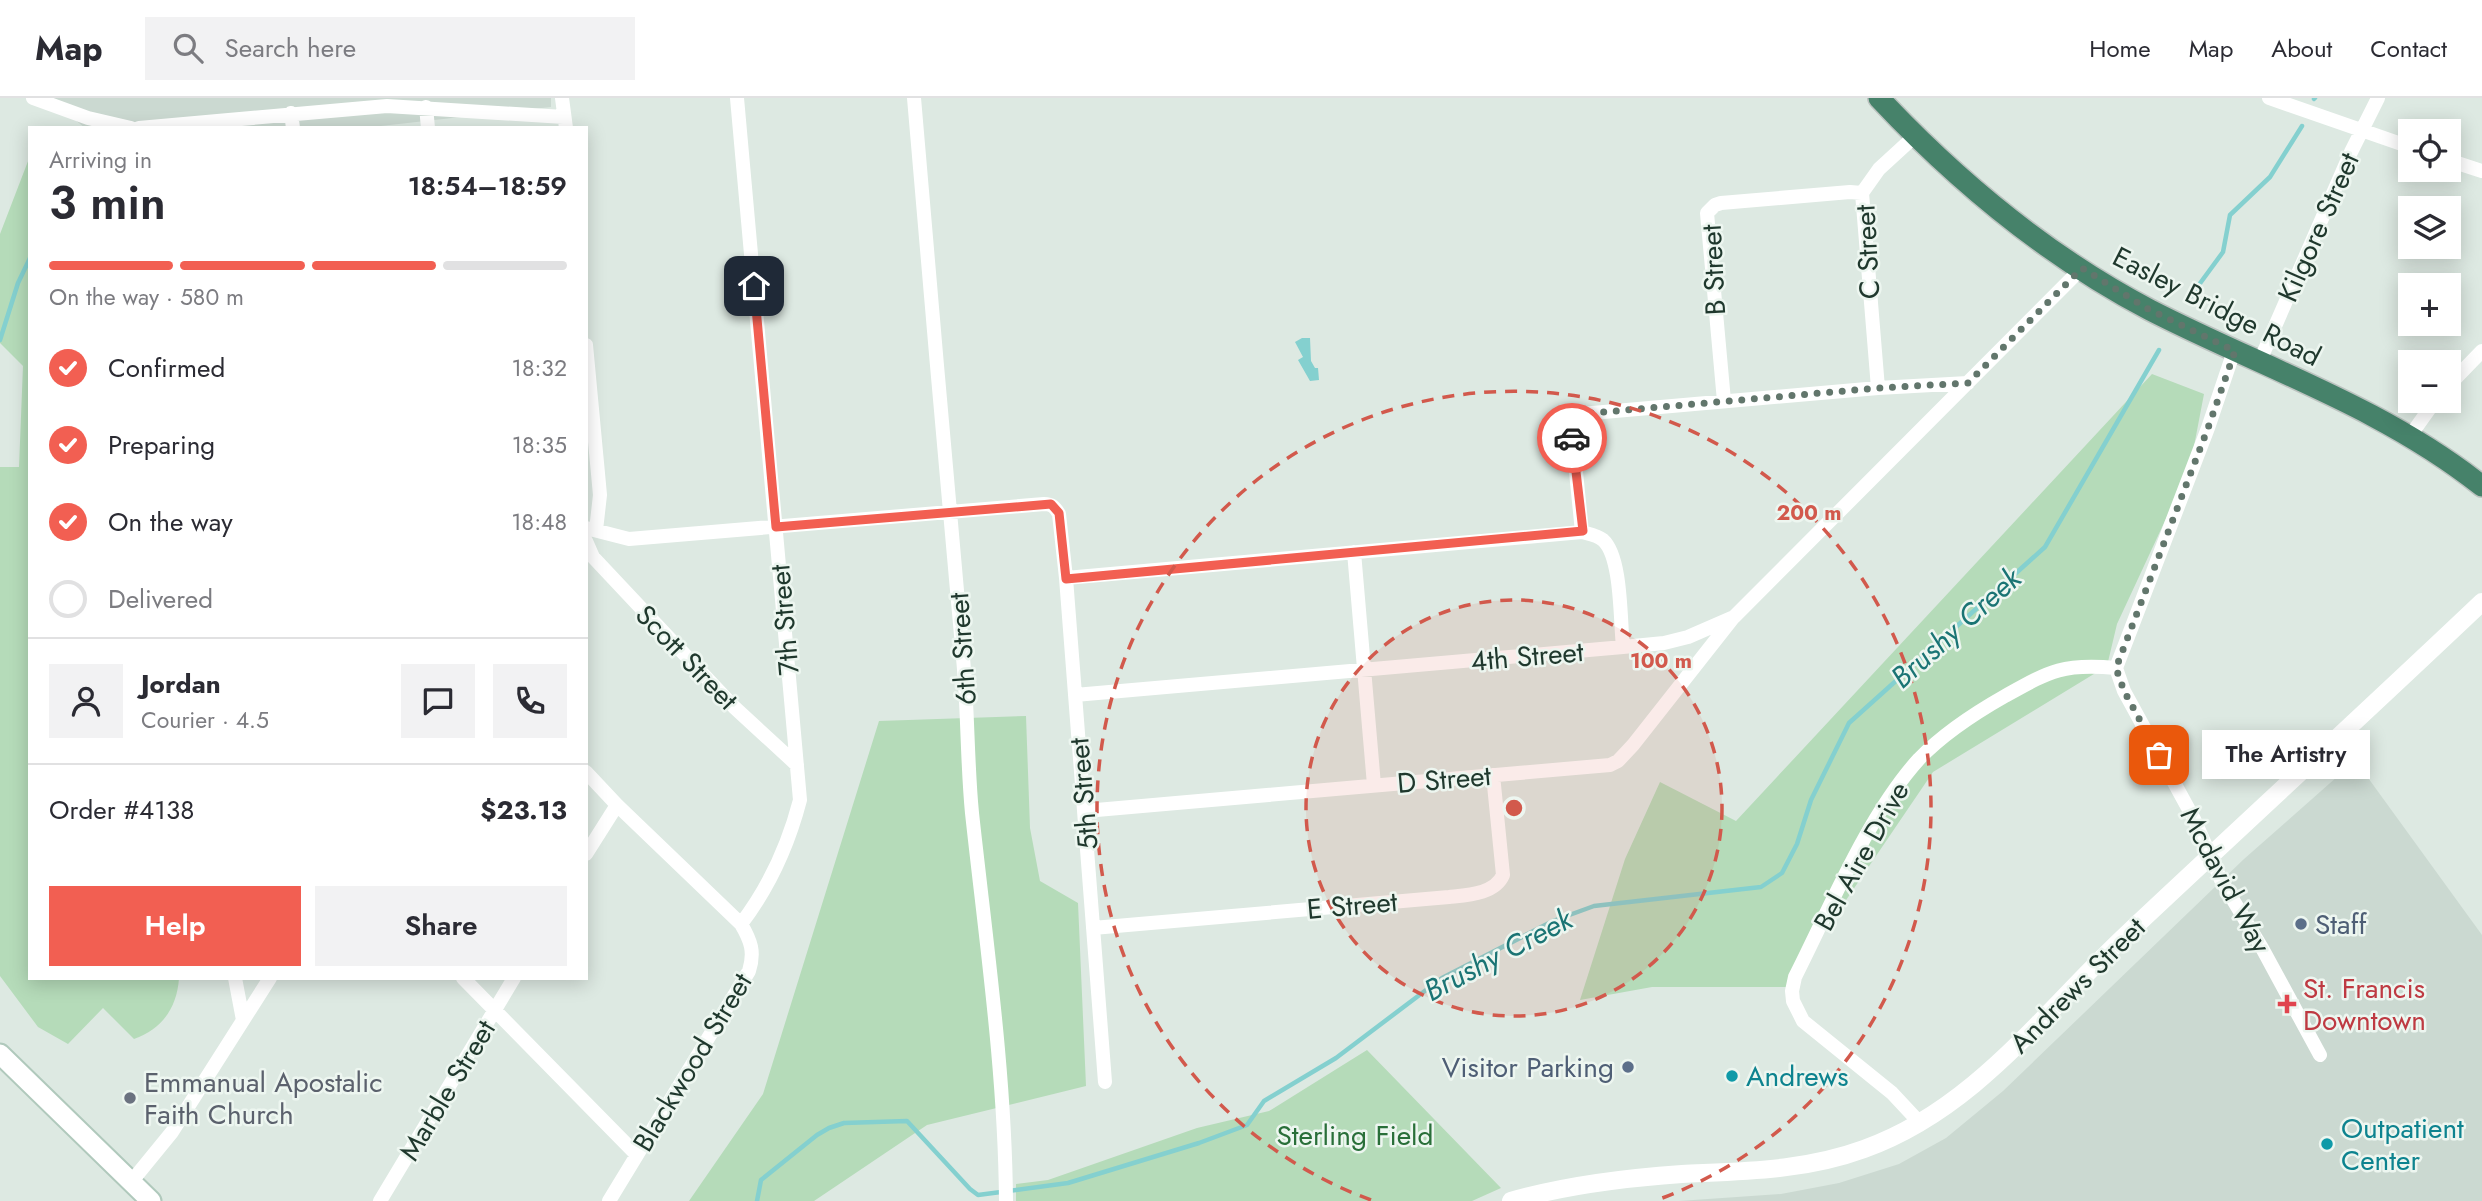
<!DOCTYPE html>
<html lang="en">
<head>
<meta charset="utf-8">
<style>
  body { margin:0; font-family:Jost,sans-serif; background:#f2f2f3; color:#2b2b33; height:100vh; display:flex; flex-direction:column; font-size:26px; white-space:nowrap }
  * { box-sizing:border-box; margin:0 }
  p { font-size:23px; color:#7c7c81 }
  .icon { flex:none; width:38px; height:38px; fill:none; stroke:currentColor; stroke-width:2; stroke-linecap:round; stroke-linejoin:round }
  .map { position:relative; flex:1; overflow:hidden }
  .side { position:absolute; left:28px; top:28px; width:560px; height:854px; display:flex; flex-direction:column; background:#fff; border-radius:0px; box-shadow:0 4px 18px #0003 }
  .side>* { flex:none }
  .buttons { position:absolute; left:2398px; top:21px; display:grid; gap:14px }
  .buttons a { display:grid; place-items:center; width:63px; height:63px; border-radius:0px; background:#fff; box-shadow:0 4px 18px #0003; font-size:35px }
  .pin { position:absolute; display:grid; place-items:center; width:60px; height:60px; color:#fff; margin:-30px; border-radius:14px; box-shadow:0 4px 10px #0006 }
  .courier { position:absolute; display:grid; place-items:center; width:70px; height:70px; margin:-35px; border:5px solid #f25f52; border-radius:50%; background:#fff; color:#222; box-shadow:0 2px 9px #0007 }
  .bubble { position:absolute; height:49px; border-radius:0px; background:#fff; box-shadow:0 4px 18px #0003; font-size:23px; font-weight:600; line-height:49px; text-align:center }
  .summary em { font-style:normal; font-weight:600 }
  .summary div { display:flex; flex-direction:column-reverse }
  .summary { display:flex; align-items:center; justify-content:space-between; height:119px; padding:0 21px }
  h1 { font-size:46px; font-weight:600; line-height:52px }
  .bar { display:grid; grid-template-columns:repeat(4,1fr); gap:10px 7px; align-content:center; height:84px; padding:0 21px }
  .bar i { height:9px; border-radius:5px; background:#e1e1e2 }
  .bar .on { background:#f25f52 }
  .bar p { grid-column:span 4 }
  .line { display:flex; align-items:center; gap:18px; padding:0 21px; border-top:2px solid #e1e1e2 }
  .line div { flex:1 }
  .round { display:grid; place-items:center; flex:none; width:74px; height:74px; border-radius:0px; background:#f2f2f3 }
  ol { padding:0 21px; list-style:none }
  li { display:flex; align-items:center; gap:21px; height:77px }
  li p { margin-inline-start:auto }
  li .icon { padding:7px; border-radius:50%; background:#f25f52; color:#fff; stroke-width:4 }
  li:last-child { color:#7c7c81 }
  li i { width:38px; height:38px; border:4px solid #e1e1e2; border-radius:50% }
  .button { display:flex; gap:14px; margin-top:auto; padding:14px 21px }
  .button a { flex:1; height:80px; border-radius:0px; background:#f25f52; color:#fff; font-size:28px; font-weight:600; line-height:80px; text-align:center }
  .button a+a { background:#f2f2f3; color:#2b2b33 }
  header { display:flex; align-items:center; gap:42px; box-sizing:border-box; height:98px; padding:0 35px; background:#fff; border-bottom:2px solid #e1e1e2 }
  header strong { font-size:33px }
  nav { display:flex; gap:38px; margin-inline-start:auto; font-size:24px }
  .search { width:490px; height:63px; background:#f2f2f3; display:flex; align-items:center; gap:18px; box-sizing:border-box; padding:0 24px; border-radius:0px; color:#7c7c81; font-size:26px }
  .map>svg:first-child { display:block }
  .built { fill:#cbd9d1 }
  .green { fill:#b5dbb9 }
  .water { fill:#84d0cf }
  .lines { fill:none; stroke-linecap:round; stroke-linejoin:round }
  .stream { stroke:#84d0cf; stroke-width:4.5 }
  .secondary-casing { stroke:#b0c9bc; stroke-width:23 }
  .trunk-casing { stroke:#bcc3c0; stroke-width:24 }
  .minor { stroke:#fff; stroke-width:14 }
  .tertiary { stroke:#fff; stroke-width:18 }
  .secondary { stroke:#fff; stroke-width:19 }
  .trunk { stroke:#46826a; stroke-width:21 }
  .done { stroke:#62766c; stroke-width:7; stroke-dasharray:0 12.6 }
  .route { stroke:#f25f52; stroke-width:9 }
  .ring { fill:none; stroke:#d2594c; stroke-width:3.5; stroke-dasharray:12 9 }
  .service-dot { fill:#5c6f8a; stroke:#edf6f0; stroke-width:2.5 }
  .health-dot { fill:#e0444e; stroke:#edf6f0; stroke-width:2.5 }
  .culture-dot { fill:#0f9aa8; stroke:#edf6f0; stroke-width:2.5 }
  .worship-dot { fill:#6b7280; stroke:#edf6f0; stroke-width:2.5 }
  .labels { text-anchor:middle; stroke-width:5; stroke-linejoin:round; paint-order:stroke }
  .street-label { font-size:28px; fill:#1f382d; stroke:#edf6f0 }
  .service-label { font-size:28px; fill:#4e5e75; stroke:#edf6f0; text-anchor:start }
  .health-label { font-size:28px; fill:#be3a42; stroke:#edf6f0; text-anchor:start }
  .culture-label { font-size:28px; fill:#0d838f; stroke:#edf6f0; text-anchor:start }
  .worship-label { font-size:28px; fill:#5b616d; stroke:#edf6f0; text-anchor:start }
  .park-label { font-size:28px; fill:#296f39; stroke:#edf6f0 }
  .water-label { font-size:30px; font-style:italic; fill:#1a7474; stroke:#edf6f0 }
  .centre { fill:#d2594c; stroke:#edf6f0; stroke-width:3.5 }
  .ring-label { font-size:21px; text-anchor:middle; font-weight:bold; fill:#d2594c; stroke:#edf6f0; stroke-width:5; stroke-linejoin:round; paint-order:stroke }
</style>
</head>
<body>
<header>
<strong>Map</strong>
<div class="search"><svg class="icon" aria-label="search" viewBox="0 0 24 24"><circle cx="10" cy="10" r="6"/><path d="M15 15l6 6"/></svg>Search here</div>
<nav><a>Home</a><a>Map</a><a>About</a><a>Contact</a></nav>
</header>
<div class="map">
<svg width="2482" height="1103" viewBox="0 0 2482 1103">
  <rect width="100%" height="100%" fill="#dde9e2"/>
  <!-- built -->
  <path class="built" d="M 49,0 L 551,0 L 551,9 L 363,30 L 85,30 Z
    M 2358,666 L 2482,837 L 2482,1103 L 1679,1103 L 1781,1096 L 1839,1085 L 1899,1066 L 1946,1040 L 2003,993 L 2244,761 L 2338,678 Z"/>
  <!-- green -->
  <path class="green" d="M 30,58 L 30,880 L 179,880 C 177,910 162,931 134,941 L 103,910 L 68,946 L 38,929 L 0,878 L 0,369 L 19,369 L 23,268 L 0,245 L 0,136 Z
    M 2152,276 L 2204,296 L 2190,369 L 2117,526 L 2107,568 L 1933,674 L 1787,889 L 1652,889 L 1580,902 L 1625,761 L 1660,684 L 1736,723 Z
    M 1026,618 L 1030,730 L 1040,783 L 1078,805 L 1086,988 L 927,1027 L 814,1103 L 689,1103 L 763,996 L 879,623 Z
    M 1367,952 L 1501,1090 L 1472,1103 L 1016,1103 L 1016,1086 L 1048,1082 L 1197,1030 L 1269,1013 Z"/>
  <!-- water -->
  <path class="water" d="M 1302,240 L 1310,240 L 1311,263 L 1315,270 L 1318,270 L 1319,282 L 1310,283 L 1298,262 L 1303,259 L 1295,244 Z"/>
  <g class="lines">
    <!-- stream -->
    <path class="stream" d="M 2314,1 L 2315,0
      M 2190,199 L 2223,154 L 2230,117 L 2270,79 L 2302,28
      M 0,242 L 18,185 L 30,160
      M 757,1103 L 761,1082 L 817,1037 L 829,1030 L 844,1025 L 907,1023 L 970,1091 L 978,1097 L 1068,1085 L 1199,1045 L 1247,1027 L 1264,1003 L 1336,960 L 1442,880 L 1553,823 L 1594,808 L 1761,789 L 1782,775 L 1797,746 L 1811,702 L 1849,625 L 2045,449 L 2159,252"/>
    <defs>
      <path id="secondary" d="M 0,956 L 151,1103"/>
      <path id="trunk" d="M 1879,0 C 1957,83 2049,159 2150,212 C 2263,270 2381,308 2482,388"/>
    </defs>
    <!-- secondary casing -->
    <use href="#secondary" class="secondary-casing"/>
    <!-- trunk casing -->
    <use href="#trunk" class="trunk-casing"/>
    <!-- minor -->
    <path class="minor" d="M 33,0 L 88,20 L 131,30
      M 562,0 L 566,30
      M 914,0 C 929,187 947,373 963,560 C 968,611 967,664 972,715 C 986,844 1005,973 1006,1103
      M 2269,0 L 2410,49
      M 426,9 L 428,30
      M 291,15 L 293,30
      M 139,30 L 387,8 L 564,19
      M 2448,62 L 2482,73
      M 586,247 L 600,397 L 596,432
      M 2259,265 L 2351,54 L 2378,0
      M 2448,288 L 2482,253
      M 1878,290 L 1862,95 L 1879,71 L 1915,38
      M 1724,303 L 1707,115 L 1715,107 L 1721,105 L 1850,94 L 1862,95
      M 2410,338 L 2435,303
      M 586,430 L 629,441 L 1044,406 C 1052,406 1055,409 1059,416 L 1066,480 L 1105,984
      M 586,443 L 593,459 L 734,609 L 797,667
      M 1354,454 L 1374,687
      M 1066,480 L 1582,434
      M 1623,549 C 1620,523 1622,459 1603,442 C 1597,437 1589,436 1582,434 L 1572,334 C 1572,325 1573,320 1581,316 L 1878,290 L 1968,285
      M 2116,570 L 2124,593 L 2194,721 L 2221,782 L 2262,850 L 2320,957
      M 2116,570 L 2208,330 L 2234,253
      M 1075,597 L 1623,549 L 1664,545 L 1688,539 L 1734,519 L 2082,170
      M 586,674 L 617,707 L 741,826
      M 1085,713 L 1610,667 L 1618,663 L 1633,647 L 1733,520
      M 586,756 L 617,707
      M 1093,830 L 1449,799 C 1467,797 1495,796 1503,777 L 1493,677
      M 235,880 L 243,922
      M 463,880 L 636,1056
      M 1920,1025 L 1892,995 L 1803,923 L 1793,903 L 1792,893 L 1795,879 C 1830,810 1868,717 1919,661 C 1943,636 1975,615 2005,598 C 2050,573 2063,565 2116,570
      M 132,1083 L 172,1034 L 270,880
      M 380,1103 L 514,880
      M 609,1103 L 749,873 C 755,854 751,843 741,826 C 770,788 788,748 800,702 L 737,0"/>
    <!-- tertiary -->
    <path class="tertiary" d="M 1511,1103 C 1566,1087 1625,1080 1682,1076 C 1744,1073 1804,1073 1864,1051 C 1976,1011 2045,912 2129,834 C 2246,724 2365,615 2482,504"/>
    <!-- secondary -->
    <use href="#secondary" class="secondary"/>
    <!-- trunk -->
    <use href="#trunk" class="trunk"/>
  </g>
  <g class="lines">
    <!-- done -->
    <path class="done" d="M 1572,340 C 1571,330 1571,321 1581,316 L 1878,290 L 1968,285 L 2082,170 L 2148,211 L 2235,253 L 2208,330 L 2116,570 L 2124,593 L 2159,657"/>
    <!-- route -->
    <path class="route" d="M 754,188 L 776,429 L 1051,406 L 1059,415 L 1066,481 L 1583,433 L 1572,340"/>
  </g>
  <!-- distance rings -->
  <circle cx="1514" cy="710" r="208" fill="#d2594c" fill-opacity=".12"/>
  <g class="ring">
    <circle cx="1514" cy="710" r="208"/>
    <path d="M1371 1102A417 417 0 1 1 1657 1102"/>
  </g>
  <!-- markers -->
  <g class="service-dot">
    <circle cx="2301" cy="826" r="7"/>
    <circle cx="1628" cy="969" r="7"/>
  </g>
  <path class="health-dot" d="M2283.5 895.5h7v7h7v7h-7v7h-7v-7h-7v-7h7z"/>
  <g class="culture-dot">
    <circle cx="1732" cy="978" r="7"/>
    <circle cx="2327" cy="1046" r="7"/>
  </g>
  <circle class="worship-dot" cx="130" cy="1000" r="7"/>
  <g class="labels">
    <!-- street labels -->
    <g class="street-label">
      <text transform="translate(2318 129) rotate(-66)" y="10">Kilgore Street</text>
      <text transform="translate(1867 154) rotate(-93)" y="10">C Street</text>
      <text transform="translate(1713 172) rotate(-93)" y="10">B Street</text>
      <text transform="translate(2217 208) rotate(27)" y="10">Easley Bridge Road</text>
      <text transform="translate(784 522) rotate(-95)" y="10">7th Street</text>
      <text transform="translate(962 551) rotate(-94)" y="10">6th Street</text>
      <text transform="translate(1527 558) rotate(-5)" y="10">4th Street</text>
      <text transform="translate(687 559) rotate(46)" y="10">Scott Street</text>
      <text transform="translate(1444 681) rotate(-5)" y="10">D Street</text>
      <text transform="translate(1083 696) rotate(-95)" y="10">5th Street</text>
      <text transform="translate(1861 758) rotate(-61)" y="10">Bel Aire Drive</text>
      <text transform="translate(2226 782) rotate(62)" y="10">Mcdavid Way</text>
      <text transform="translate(1352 807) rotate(-5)" y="10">E Street</text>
      <text transform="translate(2077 887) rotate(-45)" y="10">Andrews Street</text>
      <text transform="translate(692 964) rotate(-59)" y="10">Blackwood Street</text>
      <text transform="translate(447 992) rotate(-59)" y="10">Marble Street</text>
    </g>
    <!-- service labels -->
    <g class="service-label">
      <text x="2315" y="836">Staff</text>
      <text x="1614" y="979" text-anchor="end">Visitor Parking</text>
    </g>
    <!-- health labels -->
    <g class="health-label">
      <text x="2303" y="900">St. Francis<tspan x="2303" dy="32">Downtown</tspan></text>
    </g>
    <!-- culture labels -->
    <g class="culture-label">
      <text x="1746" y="988">Andrews</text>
      <text x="2341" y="1040">Outpatient<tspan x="2341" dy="32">Center</tspan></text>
    </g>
    <!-- worship labels -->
    <g class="worship-label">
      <text x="144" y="994">Emmanual Apostalic<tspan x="144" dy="32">Faith Church</tspan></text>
    </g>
    <!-- park labels -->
    <g class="park-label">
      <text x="1355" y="1047">Sterling Field</text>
    </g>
    <!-- water labels -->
    <g class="water-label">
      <text transform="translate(1956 530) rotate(-42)" y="10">Brushy Creek</text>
      <text transform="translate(1498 857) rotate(-28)" y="10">Brushy Creek</text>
    </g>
  </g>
  <circle cx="1514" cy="710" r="10" class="centre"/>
  <g class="ring-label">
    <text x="1809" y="422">200 m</text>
    <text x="1661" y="570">100 m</text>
  </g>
</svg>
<div class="buttons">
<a><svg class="icon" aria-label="locate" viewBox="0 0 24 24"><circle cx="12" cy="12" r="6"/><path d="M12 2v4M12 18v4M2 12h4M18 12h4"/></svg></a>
<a><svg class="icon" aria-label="layers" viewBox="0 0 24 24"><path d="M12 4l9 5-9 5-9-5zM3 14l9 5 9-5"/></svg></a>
<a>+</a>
<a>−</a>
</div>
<div class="pin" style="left:2159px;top:657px;background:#ea580c"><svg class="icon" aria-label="bag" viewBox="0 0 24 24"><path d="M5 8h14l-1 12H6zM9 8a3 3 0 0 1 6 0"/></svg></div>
<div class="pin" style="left:754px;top:188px;background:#1f2937"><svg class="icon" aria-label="home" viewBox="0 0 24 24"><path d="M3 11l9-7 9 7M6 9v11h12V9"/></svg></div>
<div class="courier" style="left:1572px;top:340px"><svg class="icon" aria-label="car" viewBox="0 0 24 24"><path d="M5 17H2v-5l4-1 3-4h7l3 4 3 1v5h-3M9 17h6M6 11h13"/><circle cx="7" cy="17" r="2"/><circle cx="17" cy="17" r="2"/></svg></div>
<div class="bubble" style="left:2202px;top:632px;width:168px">The Artistry</div>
<section class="side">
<div class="summary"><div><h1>3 min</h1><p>Arriving in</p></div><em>18:54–18:59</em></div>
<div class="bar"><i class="on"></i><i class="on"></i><i class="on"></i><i></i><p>On the way · 580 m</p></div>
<ol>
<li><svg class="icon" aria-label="check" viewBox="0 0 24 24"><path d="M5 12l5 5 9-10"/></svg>Confirmed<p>18:32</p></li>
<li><svg class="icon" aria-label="check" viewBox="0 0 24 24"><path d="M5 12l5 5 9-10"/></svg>Preparing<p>18:35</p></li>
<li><svg class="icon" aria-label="check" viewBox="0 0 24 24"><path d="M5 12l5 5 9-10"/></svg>On the way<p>18:48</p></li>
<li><i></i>Delivered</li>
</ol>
<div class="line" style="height:126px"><a class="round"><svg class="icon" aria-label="person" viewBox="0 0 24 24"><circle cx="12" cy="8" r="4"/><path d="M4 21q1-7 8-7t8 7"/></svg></a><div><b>Jordan</b><p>Courier · 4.5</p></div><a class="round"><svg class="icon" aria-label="chat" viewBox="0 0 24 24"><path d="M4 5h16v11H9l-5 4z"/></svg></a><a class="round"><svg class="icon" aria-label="phone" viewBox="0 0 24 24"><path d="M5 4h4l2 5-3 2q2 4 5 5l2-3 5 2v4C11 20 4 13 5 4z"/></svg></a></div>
<div class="line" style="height:91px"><div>Order #4138</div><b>$23.13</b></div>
<div class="button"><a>Help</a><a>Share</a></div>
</section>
</div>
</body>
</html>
